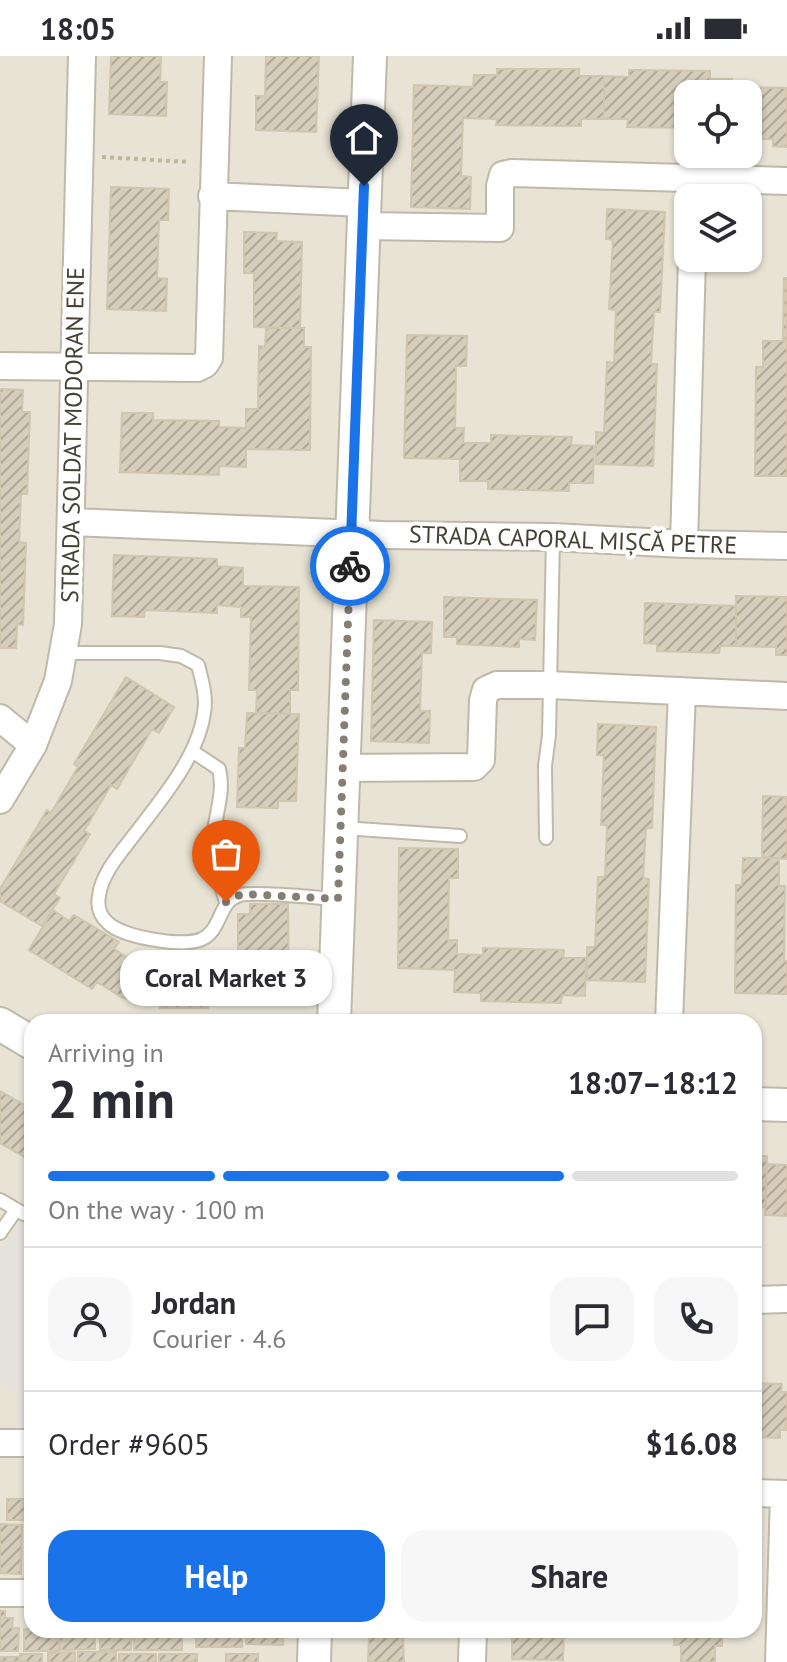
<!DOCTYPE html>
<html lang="en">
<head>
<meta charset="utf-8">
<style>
  body { margin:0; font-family:"PT Sans",sans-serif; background:#f7f7f7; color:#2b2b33; height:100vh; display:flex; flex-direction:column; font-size:30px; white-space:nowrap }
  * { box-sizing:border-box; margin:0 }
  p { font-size:26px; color:#7c7c81 }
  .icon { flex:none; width:44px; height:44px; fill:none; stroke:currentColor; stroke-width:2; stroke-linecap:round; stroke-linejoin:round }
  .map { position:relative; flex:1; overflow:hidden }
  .details { position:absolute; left:24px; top:958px; width:738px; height:624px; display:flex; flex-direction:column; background:#fff; border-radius:24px; box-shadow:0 2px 6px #0004 }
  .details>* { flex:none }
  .controls { position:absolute; left:674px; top:24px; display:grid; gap:16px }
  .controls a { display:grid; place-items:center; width:88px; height:88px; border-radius:16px; background:#fff; box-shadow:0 2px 6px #0004; font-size:40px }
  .pin { position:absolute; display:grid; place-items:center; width:68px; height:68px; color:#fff; margin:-82px -34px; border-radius:50% 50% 50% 0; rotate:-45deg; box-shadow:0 0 8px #0007 }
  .pin .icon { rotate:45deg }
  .courier { position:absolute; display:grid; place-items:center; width:80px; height:80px; margin:-40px; border:6px solid #1a73e8; border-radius:50%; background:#fff; color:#222; box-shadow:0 2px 10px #0007 }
  .bubble { position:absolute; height:56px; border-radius:24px; background:#fff; box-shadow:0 2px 6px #0004; font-size:26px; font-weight:800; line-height:56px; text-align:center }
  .summary em { font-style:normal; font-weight:800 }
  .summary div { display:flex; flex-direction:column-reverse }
  .summary { display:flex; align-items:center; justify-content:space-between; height:136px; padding:0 24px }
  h1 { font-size:52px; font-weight:800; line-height:60px }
  .bar { display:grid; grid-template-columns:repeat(4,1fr); gap:12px 8px; align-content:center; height:96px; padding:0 24px }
  .bar i { height:10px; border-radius:6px; background:#e1e1e2 }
  .bar .on { background:#1a73e8 }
  .bar p { grid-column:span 4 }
  .line { display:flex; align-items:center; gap:20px; padding:0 24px; border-top:2px solid #e1e1e2 }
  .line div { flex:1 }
  .round { display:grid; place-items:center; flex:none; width:84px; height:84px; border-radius:24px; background:#f7f7f7 }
  .action { display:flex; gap:16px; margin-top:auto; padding:16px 24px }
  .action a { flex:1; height:92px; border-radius:24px; background:#1a73e8; color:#fff; font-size:32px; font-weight:800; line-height:92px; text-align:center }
  .action a+a { background:#f7f7f7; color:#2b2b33 }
  .status { display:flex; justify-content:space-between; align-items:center; height:56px; padding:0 40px; background:#fff; direction:ltr }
  .status svg { height:22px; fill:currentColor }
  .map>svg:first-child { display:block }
  .residential { fill:#e8e3d4; fill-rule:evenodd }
  .parking { fill:#e5e2de }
  .building { fill:url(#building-hatch); stroke:#d1c5ae; stroke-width:2 }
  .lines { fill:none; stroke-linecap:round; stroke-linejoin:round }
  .service-casing { stroke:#c0b9a8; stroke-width:16 }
  .minor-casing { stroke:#c0b9a8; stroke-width:30 }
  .tertiary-casing { stroke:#c0b9a8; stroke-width:36 }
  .path { stroke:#c2b699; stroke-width:4; stroke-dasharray:4 4; stroke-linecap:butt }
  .service { stroke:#fff; stroke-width:12 }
  .minor { stroke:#fff; stroke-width:26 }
  .tertiary { stroke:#fff; stroke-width:32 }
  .done { stroke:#847e73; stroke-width:8; stroke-dasharray:0 14.4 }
  .route { stroke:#1a73e8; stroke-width:10 }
  .labels { text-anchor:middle; stroke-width:8; stroke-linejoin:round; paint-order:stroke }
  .street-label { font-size:24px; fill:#474135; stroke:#fff }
</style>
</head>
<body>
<div class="status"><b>18:05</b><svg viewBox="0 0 49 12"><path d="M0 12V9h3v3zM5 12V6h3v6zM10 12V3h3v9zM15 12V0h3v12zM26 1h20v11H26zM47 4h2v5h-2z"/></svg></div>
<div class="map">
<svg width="787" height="1606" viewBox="0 0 787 1606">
  <defs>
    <pattern id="building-hatch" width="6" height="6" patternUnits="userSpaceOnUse" patternTransform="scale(2)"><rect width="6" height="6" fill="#d6cdbb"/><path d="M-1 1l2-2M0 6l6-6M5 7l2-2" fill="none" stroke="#afa899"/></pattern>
  </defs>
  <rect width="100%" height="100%" fill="#f4f0e6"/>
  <!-- residential -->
  <path class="residential" d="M 0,0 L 787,0 L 787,1606 L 0,1606 ZM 688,38 L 748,38 L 748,98 L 688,98 ZM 688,142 L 748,142 L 748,202 L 688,202 ZM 32,966 L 754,966 L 754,1574 L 32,1574 Z"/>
  <!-- parking -->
  <path class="parking" d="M 20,1167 L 32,1168 L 32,1372 L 18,1372 L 19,1338 L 0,1327 L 0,1196 Z"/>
  <!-- building -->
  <path class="building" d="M 111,0 L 161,0 L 160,26 L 167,26 L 166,60 L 109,58 Z
    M 266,0 L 319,0 L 316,76 L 256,74 L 256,40 L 265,40 Z
    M 497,13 L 579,13 L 579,20 L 604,20 L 604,63 L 581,63 L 581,70 L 496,69 L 497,63 L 463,62 L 461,120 L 471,121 L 470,153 L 411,151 L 414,29 L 473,31 L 474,19 L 497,19 Z
    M 629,14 L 710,15 L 710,23 L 732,23 L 732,38 L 688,38 L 688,72 L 627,71 L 628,63 L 604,63 L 604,20 L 629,21 Z
    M 734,31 L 787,32 L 787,91 L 773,90 L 773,83 L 748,83 L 748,38 L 734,38 Z
    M 111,131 L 169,133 L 168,164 L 159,164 L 157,222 L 167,223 L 166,255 L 107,253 Z
    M 607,153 L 665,156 L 660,256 L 654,256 L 651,308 L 657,308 L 653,410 L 596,408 L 596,376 L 604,377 L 607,306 L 614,307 L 616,254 L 609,253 L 613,184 L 606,183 Z
    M 244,176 L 277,177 L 276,185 L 302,186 L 300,272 L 254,271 L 254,217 L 244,217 Z
    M 784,222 L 787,222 L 787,284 L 783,283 Z
    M 266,272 L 304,272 L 304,291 L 311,291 L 310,394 L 246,393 L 246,411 L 219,410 L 219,419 L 120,416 L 122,357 L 153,357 L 153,364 L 219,365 L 219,371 L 246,372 L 246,353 L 258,353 L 259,290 L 265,291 Z
    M 407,279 L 467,280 L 466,310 L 456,310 L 455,372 L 464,372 L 463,387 L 491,387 L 491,379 L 572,381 L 571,389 L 594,390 L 593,427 L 569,427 L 569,435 L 488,433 L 488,425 L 460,425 L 460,403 L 404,402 Z
    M 763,285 L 787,285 L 787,420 L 755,420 L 756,311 L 763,311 Z
    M 0,333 L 23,334 L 22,356 L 30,356 L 27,438 L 21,438 L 19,486 L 26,487 L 23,569 L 17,568 L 16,592 L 0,592 Z
    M 114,499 L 217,503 L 217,510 L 243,512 L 243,530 L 299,531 L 298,634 L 290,634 L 290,658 L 256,657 L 257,634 L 249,634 L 251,561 L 241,561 L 241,551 L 217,549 L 217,557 L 145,554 L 144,561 L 112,560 Z
    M 736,540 L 787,541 L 787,599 L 776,599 L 776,591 L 736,590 Z
    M 444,541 L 537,544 L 535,584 L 519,583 L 519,591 L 457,588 L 457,581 L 444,581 Z
    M 645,547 L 736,550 L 736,590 L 720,590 L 719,597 L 657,595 L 657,588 L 644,587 Z
    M 374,564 L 432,566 L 431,597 L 422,597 L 420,655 L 430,655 L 429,687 L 371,685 Z
    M 126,621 L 174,651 L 159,677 L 152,673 L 117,733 L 111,729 L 84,775 L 90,778 L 54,838 L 60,842 L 42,870 L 0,845 L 0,833 L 47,754 L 51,757 L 78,711 L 74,708 Z
    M 247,657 L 299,658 L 296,745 L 278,745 L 278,752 L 237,751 L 239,692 L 245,692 Z
    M 598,668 L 656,671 L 652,772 L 646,772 L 643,822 L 649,823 L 645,926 L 587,924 L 587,891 L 595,891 L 598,821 L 605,821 L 607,769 L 601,769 L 604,699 L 597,699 Z
    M 763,740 L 787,741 L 787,803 L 762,801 Z
    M 399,792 L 458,793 L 458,822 L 449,822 L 448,884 L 457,884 L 457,898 L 483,899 L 483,892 L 564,894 L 563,902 L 586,902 L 585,940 L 562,939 L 561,947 L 481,945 L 481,937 L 454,936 L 455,914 L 398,912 Z
    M 743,802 L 779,802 L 779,830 L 785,830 L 784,905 L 787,905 L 787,938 L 735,937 L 736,829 L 742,829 Z
    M 250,848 L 288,848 L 289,936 L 250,936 L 250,925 L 238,925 L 238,858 L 250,858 Z
    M 53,854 L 69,865 L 74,859 L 119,886 L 114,893 L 136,907 L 135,943 L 123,942 L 97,926 L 92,933 L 29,894 Z
    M 160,901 L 209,902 L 210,909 L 237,910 L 236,946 L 209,945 L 208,952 L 160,952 L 160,944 L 135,943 L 136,907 L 160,908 Z
    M 0,1035 L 32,1053 L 32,1105 L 0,1087 Z
    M 754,1100 L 767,1100 L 765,1151 L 754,1150 Z
    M 767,1108 L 787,1109 L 787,1160 L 765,1159 Z
    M 754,1327 L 782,1328 L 781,1336 L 787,1336 L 787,1374 L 780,1374 L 780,1382 L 754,1381 Z
    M 7,1443 L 32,1443 L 32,1464 L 7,1464 Z
    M 0,1468 L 22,1469 L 21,1518 L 0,1517 Z
    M 0,1555 L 5,1555 L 5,1562 L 13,1562 L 12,1572 L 19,1572 L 18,1595 L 0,1595 Z
    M 24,1573 L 58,1574 L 59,1595 L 24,1595 Z
    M 59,1574 L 95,1574 L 95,1593 L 60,1594 Z
    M 100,1574 L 131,1574 L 131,1594 L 100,1594 Z
    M 133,1574 L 182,1574 L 182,1594 L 134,1594 Z
    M 196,1574 L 242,1574 L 242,1591 L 196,1591 Z
    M 246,1574 L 283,1574 L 283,1589 L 246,1588 Z
    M 369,1574 L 403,1574 L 403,1581 L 369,1580 Z
    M 512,1574 L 564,1574 L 563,1604 L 512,1603 Z
    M 674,1574 L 722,1574 L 722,1590 L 715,1590 L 715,1606 L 681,1606 L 681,1589 L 674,1589 Z
    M 369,1580 L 403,1581 L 404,1606 L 368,1606 Z
    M 75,1596 L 75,1606 L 48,1606 L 48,1597 Z
    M 78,1596 L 116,1596 L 116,1606 L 78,1606 Z
    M 20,1598 L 42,1598 L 42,1606 L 0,1606 L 0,1601 L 20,1601 Z
    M 119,1598 L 156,1598 L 156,1606 L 119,1606 Z
    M 159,1598 L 197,1598 L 197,1606 L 159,1606 Z
    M 226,1598 L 258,1598 L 258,1606 L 226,1606 Z"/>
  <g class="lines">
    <defs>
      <path id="service" d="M 64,597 L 160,597 L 181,600 L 198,609 C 202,625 207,641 204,657 C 198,703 155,751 128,787 C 116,802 101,821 99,840 C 97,851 100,860 108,867 C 122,881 184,892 202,883 C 222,874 218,845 240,839 C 256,835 317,842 337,843
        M 192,695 L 219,713 C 225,736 215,759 213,783 C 211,805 220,825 226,846
        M 343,772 L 460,780
        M 546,782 L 545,710 L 549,679 L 553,481
        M 0,1144 L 24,1158 L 32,1160
        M 0,1177 L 16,1154"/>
      <path id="minor" d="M 212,140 L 363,147
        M 362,170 L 500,172 L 500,130 L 503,119 L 512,117 L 787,125
        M 0,310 L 197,312 L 205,308 L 209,302 L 218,0
        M 72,466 L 383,479 L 553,481 L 684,488 L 787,490
        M 684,488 L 692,202
        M 0,662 L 33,689
        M 341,712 L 474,711 L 481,704 L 483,644 L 486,634 L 497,629 L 550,629 L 787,640
        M 0,744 L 33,689 L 58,625 L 68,568 L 82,0
        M 669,966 L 682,635
        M 754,1244 L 787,1243
        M 0,1387 L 32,1387
        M 754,1437 L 787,1438
        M 0,1537 L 32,1537
        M 472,1606 L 473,1574
        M 779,1606 L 784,1438"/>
      <path id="tertiary" d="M 334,966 L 370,0
        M 0,968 L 32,987
        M 754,1048 L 787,1049
        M 314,1606 L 315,1574"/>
    </defs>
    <!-- service casing -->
    <use href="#service" class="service-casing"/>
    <!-- minor casing -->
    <use href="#minor" class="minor-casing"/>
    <!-- tertiary casing -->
    <use href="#tertiary" class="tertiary-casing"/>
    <!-- path -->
    <path class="path" d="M 102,101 L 189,106"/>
    <!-- service -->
    <use href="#service" class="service"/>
    <!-- minor -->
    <use href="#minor" class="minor"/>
    <!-- tertiary -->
    <use href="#tertiary" class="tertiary"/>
  </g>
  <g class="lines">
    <!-- done -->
    <path class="done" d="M 226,846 L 242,838 L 338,843 L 350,510"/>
    <!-- route -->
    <path class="route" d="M 350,510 L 364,130"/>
  </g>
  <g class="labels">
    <!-- street labels -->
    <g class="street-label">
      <text transform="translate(73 379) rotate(-89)" y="8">STRADA SOLDAT MODORAN ENE</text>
      <text transform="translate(573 484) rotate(2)" y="8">STRADA CAPORAL MIȘCĂ PETRE</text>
    </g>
  </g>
</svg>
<div class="controls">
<a><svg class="icon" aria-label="locate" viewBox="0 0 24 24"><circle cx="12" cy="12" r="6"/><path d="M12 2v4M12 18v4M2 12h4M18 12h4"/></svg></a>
<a><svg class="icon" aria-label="layers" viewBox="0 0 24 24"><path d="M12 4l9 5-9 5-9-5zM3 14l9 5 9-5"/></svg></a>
</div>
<div class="pin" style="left:226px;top:846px;background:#ea580c"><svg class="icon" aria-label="bag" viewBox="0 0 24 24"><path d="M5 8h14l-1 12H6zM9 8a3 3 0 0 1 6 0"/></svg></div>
<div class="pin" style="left:364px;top:130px;background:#1f2937"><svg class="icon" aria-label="home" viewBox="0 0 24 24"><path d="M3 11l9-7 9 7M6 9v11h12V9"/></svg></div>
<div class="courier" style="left:350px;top:510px"><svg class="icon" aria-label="bike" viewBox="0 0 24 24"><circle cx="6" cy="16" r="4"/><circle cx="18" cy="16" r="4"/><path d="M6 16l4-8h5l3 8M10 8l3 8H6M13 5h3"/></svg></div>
<div class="bubble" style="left:120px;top:894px;width:212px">Coral Market 3</div>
<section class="details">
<div class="summary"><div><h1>2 min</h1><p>Arriving in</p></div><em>18:07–18:12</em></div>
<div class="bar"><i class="on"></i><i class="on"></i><i class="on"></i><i></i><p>On the way · 100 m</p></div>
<div class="line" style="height:144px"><a class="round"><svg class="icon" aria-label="person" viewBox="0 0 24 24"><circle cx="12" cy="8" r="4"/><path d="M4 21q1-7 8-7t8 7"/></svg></a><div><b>Jordan</b><p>Courier · 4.6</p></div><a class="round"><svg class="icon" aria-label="chat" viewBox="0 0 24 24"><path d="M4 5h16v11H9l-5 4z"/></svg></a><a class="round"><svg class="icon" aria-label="phone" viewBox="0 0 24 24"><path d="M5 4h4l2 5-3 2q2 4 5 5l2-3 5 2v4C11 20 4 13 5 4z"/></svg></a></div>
<div class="line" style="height:104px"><div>Order #9605</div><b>$16.08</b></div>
<div class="action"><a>Help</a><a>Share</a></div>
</section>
</div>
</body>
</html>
